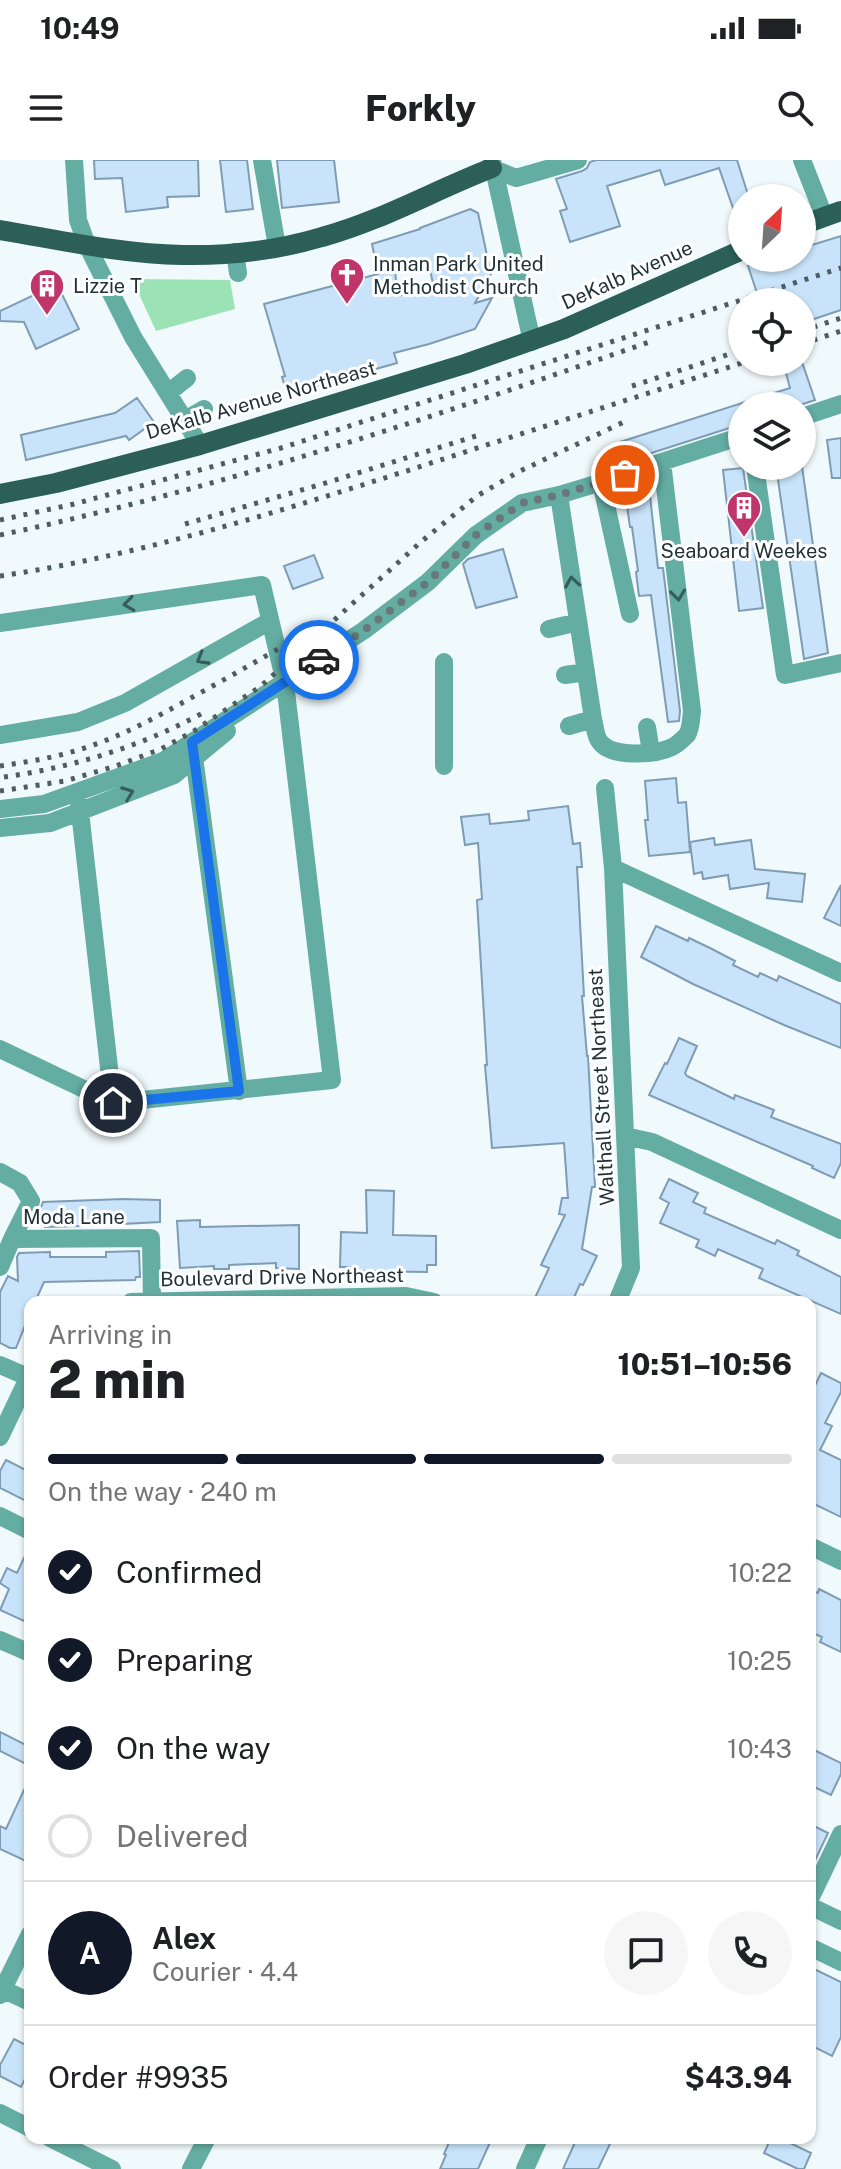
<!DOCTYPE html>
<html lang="en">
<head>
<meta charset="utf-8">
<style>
  body { margin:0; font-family:"Public Sans",sans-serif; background:#f6f6f6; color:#202124; height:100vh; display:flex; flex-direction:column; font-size:30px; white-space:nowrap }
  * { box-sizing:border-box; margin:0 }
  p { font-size:26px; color:#757577 }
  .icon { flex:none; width:44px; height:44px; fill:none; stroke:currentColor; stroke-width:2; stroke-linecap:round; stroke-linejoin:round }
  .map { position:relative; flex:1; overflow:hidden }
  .drawer { position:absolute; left:24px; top:1136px; width:792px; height:848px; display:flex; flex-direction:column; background:#fff; border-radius:16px; box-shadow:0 2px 6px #0004 }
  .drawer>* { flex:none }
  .needle { width:52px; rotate:25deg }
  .fabs { position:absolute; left:728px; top:24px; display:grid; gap:16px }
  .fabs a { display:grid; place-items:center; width:88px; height:88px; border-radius:50%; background:#fff; box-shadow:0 2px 6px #0004; font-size:40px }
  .pin { position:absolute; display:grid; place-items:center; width:68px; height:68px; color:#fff; margin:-34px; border:4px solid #fff; border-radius:50%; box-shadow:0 2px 8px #0007 }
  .courier { position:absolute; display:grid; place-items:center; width:80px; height:80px; margin:-40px; border:6px solid #1a73e8; border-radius:50%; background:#fff; color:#222; box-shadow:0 2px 10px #0007 }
  .head em { font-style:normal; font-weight:800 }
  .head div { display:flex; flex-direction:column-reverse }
  .head { display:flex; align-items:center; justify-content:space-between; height:136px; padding:0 24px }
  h1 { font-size:52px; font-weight:800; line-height:60px }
  .bar { display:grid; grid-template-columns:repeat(4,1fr); gap:12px 8px; align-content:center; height:96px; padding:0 24px }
  .bar i { height:10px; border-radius:6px; background:#e0e0e0 }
  .bar .current { background:#111827 }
  .bar p { grid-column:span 4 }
  .line { display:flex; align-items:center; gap:20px; padding:0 24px; border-top:2px solid #e0e0e0 }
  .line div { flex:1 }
  .round { display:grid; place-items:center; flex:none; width:84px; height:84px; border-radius:42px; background:#f6f6f6 }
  ol { padding:0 24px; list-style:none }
  li { display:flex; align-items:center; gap:24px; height:88px }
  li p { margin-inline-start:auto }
  li .icon { padding:8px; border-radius:50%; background:#111827; color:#fff; stroke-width:4 }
  li:last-child { color:#757577 }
  li i { width:44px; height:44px; border:4px solid #e0e0e0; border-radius:50% }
  .status { display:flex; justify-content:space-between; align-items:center; height:56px; padding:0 40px; background:#fff; direction:ltr }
  .status svg { height:22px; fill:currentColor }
  header { display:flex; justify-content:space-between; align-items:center; height:104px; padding:0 24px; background:#fff; font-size:36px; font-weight:800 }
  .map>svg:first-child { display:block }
  .green { fill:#9be3b4 }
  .building { fill:#c9e4fa; stroke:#7f9cb5; stroke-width:2; fill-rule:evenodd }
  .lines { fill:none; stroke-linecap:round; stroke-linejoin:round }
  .minor { stroke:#64ada3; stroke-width:18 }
  .major { stroke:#2b5f58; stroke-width:20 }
  .rail { stroke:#4d5d61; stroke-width:5; stroke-dasharray:4 8; stroke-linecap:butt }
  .oneway { stroke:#375c5c }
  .done { stroke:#68777a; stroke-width:8; stroke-dasharray:0 14.4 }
  .route { stroke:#1a73e8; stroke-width:10 }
  .labels { text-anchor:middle; stroke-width:6; stroke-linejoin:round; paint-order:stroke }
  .poi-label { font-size:20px; fill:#1f3135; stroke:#fff; text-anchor:start }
  .street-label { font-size:20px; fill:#1f3135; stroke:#fff }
</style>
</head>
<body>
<div class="status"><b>10:49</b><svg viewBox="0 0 49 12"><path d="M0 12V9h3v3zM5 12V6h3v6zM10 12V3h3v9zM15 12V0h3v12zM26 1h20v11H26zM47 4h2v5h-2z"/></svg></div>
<header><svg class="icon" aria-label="menu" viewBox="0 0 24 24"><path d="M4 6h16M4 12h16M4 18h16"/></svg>Forkly<svg class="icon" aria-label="search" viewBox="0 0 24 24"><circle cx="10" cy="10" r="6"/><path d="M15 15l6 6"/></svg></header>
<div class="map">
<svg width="841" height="2009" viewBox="0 0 841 2009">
  <rect width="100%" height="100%" fill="#f0f9fb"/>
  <!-- green -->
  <path class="green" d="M 132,119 L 230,120 L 235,149 L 156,171 Z"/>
  <!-- building -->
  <path class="building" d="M 94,0 L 198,0 L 199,36 L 167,37 L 168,47 L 126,52 L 122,18 L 95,19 Z
    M 220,0 L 247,0 L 253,49 L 226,52 Z
    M 277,0 L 334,0 L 339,42 L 282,48 Z
    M 596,0 L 737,0 L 749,38 L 742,38 L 742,68 L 740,68 L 719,8 L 665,25 L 660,10 L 607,26 L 620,66 L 570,82 L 560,51 L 567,49 L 556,19 L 582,11 L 587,8 L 590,2 Z
    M 470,49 L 478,53 L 491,114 L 475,143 L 492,138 L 475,169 L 429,184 L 394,193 L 397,203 L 287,234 L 282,217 L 285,216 L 264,144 L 378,114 L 372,84 L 420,69 L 420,68 ZM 428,101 L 434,128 L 397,136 L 395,107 Z
    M 841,76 L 841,150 L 802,163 L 802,142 L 760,142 L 748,106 L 751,104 L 750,100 L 752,98 L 802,98 L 802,88 Z
    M 57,124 L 79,169 L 36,189 L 24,162 L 0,161 L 0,151 Z
    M 783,202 L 802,202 L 815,240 L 797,246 L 743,246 L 742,243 L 790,228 Z
    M 137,238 L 154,262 L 129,280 L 126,276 L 26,300 L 21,275 L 115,253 Z
    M 742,243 L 742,264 L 642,296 L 635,299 L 631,305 L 623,303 L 620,282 Z
    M 841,278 L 841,318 L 832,318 L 827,280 Z
    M 776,306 L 802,306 L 828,493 L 804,499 Z
    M 743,308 L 763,448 L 739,451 L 723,310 Z
    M 637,318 L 645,320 L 648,336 L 650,336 L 658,408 L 663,408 L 680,551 L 679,561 L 668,562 L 651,435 L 639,436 L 636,412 L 638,411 L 632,367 L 630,367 L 626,339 L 628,338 L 626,327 L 633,324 Z
    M 503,389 L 517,437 L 476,448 L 463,404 L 468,399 Z
    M 314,395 L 323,418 L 293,429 L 284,406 Z
    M 676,618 L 678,643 L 686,642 L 690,692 L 649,696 L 645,660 L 648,660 L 645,621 Z
    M 568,646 L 573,684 L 580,683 L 582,707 L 577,707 L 584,836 L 582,836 L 587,896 L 588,896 L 595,1027 L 592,1027 L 582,1089 L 597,1096 L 583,1125 L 580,1124 L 572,1142 L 533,1142 L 549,1108 L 541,1105 L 565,1055 L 559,1054 L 562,1038 L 568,1038 L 564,983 L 492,988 L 486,917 L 485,905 L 487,905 L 477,740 L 482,739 L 478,683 L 465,685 L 461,657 L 489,654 L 490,664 L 529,660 L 528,651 Z
    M 714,678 L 715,685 L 751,680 L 755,709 L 805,714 L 802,742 L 767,738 L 769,723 L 730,729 L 728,715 L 703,719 L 702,712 L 694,714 L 690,682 Z
    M 841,725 L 841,766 L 824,758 Z
    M 656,766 L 688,781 L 689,778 L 710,788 L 735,801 L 733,805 L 758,817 L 760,813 L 777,821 L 779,816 L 841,844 L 841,888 L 784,865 L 693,824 L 641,797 Z
    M 679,878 L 697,886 L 685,913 L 687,916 L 734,939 L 735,935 L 774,950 L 771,957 L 841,984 L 841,1003 L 834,1018 L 812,1008 L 813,1006 L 649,935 L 665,903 L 667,904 Z
    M 669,1019 L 698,1033 L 693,1042 L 706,1048 L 704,1053 L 775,1084 L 777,1080 L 799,1091 L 797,1095 L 841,1117 L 841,1154 L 759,1118 L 763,1109 L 718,1089 L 715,1096 L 696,1087 L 699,1080 L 660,1063 L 669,1043 L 660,1038 Z
    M 366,1030 L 394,1031 L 393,1075 L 436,1076 L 436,1105 L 427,1105 L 427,1112 L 352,1111 L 352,1107 L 340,1107 L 341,1072 L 367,1073 Z
    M 123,1039 L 160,1040 L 160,1062 L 83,1066 L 45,1067 L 45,1065 L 39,1065 L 39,1053 L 43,1042 Z
    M 200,1060 L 200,1067 L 299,1065 L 299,1109 L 276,1108 L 276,1103 L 229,1105 L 229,1109 L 214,1109 L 214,1106 L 180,1108 L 177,1061 Z
    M 139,1091 L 140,1117 L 136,1117 L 135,1120 L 44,1122 L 35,1142 L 30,1142 L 30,1153 L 16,1188 L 10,1188 L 0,1183 L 0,1132 L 8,1116 L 18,1121 L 17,1097 L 19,1093 L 50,1092 L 50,1097 L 106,1097 L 106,1092 Z
    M 821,1213 L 841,1223 L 841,1232 L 825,1263 L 832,1266 L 820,1290 L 841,1300 L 841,1357 L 810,1342 L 810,1236 Z
    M 6,1300 L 30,1312 L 30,1343 L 0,1328 L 0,1311 Z
    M 30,1385 L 30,1447 L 24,1461 L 0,1450 L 9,1429 L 0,1423 L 7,1408 L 17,1413 Z
    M 819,1429 L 841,1440 L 841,1492 L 820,1482 L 822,1477 L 810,1472 L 810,1430 L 818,1433 Z
    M 0,1572 L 30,1587 L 30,1606 L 0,1591 Z
    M 810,1588 L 841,1603 L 841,1614 L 831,1635 L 810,1625 Z
    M 30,1617 L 30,1703 L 0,1689 L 0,1666 L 6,1669 Z
    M 810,1664 L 828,1673 L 810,1711 Z
    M 810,1807 L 841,1822 L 841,1877 L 832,1896 L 810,1885 Z
    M 14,1879 L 30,1887 L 30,1909 L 21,1927 L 0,1916 L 0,1905 Z
    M 451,1978 L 492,1978 L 478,2009 L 440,2009 L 446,1995 L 444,1994 Z
    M 577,1978 L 598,1978 L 610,1984 L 598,2009 L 563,2009 Z
    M 771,1978 L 780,1978 L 811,1993 L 804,2009 L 798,2009 L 764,1993 Z"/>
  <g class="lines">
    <!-- minor -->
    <path class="minor" d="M 74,0 L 78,60 L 87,85 L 133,177 L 200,285
      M 262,0 L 277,87
      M 492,0 L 532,182
      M 802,0 L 824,56
      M 492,8 L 516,18 L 578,0
      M 235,92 L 238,113
      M 168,233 L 187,218
      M 802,257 L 841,244
      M 185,260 L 204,249
      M 755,306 L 785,515 L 841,503
      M 643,308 L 742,276
      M 601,322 L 630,454
      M 559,335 L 593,559 C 595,566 595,576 600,582 C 612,598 656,595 672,587 C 677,585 683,579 687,575 C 691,569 691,559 692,551 L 662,302
      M 0,463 L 262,425 L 285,523 L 332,920 L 113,943 L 0,889
      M 549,469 L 578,462
      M 444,502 L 444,606
      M 565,515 L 586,512
      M 569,566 L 593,559
      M 647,567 L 651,592
      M 0,575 L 78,562 L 125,543 L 270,461
      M 192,582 L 239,931
      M 605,628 L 613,708 L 631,1108 L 617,1142
      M 79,643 L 113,943
      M 0,649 L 44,644 L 163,601 L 363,471 L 428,422 L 476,375 L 522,343 L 559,335 L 625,315
      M 0,668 L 50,663 L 174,615 L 227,571
      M 613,708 L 841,813
      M 625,976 L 652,982 L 841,1070
      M 0,1012 L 20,1023 L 31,1041 L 12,1079
      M 0,1107 L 12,1079 L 151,1078 L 152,1141
      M 131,1142 L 406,1136 L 434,1142
      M 0,1205 L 28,1217
      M 0,1277 L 30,1214
      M 0,1356 L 30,1371
      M 810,1386 L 841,1401
      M 0,1480 L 30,1493
      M 810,1739 L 841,1674
      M 810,1746 L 841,1761
      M 810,1787 L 841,1802
      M 0,1828 L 30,1842
      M 0,1835 L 30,1774
      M 0,1953 L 30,1968
      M 50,1978 L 112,2009
      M 191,2009 L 207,1978
      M 525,2009 L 539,1978"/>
    <!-- major -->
    <path class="major" d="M 802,65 L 841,51
      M 0,70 C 60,80 121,94 182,95 C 228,96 278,90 322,77 C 381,61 435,30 492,8
      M 0,334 L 56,323 L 200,285 L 465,204 L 564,169 L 742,90"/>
    <!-- rail -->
    <path class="rail" d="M 802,171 L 841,158
      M 802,184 L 841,171
      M 632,226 L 742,190
      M 0,360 L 74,344 L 281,288 L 841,108
      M 185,364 L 329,322 L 476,276
      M 0,375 C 223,328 440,255 655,180
      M 0,416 C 143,395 284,350 422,306 C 529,271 637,237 745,202
      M 0,606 C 26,602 53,598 78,590 C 122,577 160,555 200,533 C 238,512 275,491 312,469
      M 4,617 C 75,607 146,585 208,550
      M 0,631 L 65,621 L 116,606 L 161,589 L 194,571 L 261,526 L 422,381 L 477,336 L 518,312 L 628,260"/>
  </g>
  <!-- one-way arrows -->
  <defs><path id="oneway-chevron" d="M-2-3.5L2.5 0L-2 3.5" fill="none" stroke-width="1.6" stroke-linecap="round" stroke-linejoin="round" transform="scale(2)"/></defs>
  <g class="oneway">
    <use href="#oneway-chevron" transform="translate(572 422) rotate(-99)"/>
    <use href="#oneway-chevron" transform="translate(678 435) rotate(83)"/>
    <use href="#oneway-chevron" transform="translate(129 444) rotate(172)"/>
    <use href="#oneway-chevron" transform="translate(202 499) rotate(150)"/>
    <use href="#oneway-chevron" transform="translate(128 633) rotate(-21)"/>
  </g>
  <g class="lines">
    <!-- done -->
    <path class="done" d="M 319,500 L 363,471 L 428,422 L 476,375 L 522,343 L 559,335 L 625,315"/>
    <!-- route -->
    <path class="route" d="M 113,943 L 239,931 L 192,582 L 319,500"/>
  </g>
  <!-- icons -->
  <defs>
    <symbol id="church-pin" viewBox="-11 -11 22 30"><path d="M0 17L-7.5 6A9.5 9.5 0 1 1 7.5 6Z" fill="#c0356a" stroke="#fff"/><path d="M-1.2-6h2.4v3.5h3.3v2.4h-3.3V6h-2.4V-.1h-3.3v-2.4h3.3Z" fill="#fff"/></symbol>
    <symbol id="building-pin" viewBox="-11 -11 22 30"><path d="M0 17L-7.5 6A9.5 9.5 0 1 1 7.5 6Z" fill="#c0356a" stroke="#fff"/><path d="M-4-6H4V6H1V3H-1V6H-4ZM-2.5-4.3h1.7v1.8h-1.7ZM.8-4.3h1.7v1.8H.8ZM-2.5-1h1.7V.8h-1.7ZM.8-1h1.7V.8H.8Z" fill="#fff"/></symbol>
  </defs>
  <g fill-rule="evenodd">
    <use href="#church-pin" x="327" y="95" width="40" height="54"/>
    <use href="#building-pin" x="27" y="106" width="40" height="54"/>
    <use href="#building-pin" x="724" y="328" width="40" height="54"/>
  </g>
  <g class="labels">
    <!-- poi labels -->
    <g class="poi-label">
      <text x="373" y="111">Inman Park United<tspan x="373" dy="23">Methodist Church</tspan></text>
      <text x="73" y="133">Lizzie T</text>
      <text x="744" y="398" text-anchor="middle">Seaboard Weekes</text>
    </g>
    <!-- street labels -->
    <g class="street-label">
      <text transform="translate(627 115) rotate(-24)" y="7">DeKalb Avenue</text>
      <text transform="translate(261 240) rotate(-16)" y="7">DeKalb Avenue Northeast</text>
      <text transform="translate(601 927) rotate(-93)" y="7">Walthall Street Northeast</text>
      <text x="74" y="1064">Moda Lane</text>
      <text transform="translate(282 1117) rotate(-1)" y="7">Boulevard Drive Northeast</text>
    </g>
  </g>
</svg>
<div class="fabs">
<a><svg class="needle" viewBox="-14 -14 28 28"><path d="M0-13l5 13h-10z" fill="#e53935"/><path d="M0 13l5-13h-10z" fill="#757577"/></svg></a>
<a><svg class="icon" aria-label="locate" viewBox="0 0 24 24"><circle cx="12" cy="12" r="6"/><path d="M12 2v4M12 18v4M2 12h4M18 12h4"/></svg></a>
<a><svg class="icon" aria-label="layers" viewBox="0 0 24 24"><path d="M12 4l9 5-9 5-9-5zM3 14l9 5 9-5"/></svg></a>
</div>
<div class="pin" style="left:625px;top:315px;background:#ea580c"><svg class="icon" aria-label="bag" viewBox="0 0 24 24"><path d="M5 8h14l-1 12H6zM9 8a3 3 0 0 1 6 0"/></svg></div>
<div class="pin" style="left:113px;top:943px;background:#1f2937"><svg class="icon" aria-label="home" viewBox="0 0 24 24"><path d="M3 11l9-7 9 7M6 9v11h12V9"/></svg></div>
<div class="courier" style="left:319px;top:500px"><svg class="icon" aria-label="car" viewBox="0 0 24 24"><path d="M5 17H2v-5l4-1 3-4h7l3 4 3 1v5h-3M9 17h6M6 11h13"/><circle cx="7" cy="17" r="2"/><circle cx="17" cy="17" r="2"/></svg></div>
<section class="drawer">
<div class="head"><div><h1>2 min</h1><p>Arriving in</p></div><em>10:51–10:56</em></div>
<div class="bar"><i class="current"></i><i class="current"></i><i class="current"></i><i></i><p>On the way · 240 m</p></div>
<ol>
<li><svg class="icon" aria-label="check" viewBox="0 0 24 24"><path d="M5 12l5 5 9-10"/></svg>Confirmed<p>10:22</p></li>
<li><svg class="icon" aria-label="check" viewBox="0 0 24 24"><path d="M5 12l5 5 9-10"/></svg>Preparing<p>10:25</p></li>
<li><svg class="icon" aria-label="check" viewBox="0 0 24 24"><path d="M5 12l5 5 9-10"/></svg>On the way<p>10:43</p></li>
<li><i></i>Delivered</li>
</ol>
<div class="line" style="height:144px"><b class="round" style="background:#111827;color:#fff">A</b><div><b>Alex</b><p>Courier · 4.4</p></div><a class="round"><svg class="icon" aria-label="chat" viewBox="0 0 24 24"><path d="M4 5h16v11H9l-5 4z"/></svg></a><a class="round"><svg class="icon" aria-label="phone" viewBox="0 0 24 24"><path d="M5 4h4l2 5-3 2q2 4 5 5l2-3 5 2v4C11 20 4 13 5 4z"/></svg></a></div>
<div class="line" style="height:104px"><div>Order #9935</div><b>$43.94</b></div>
</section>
</div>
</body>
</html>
